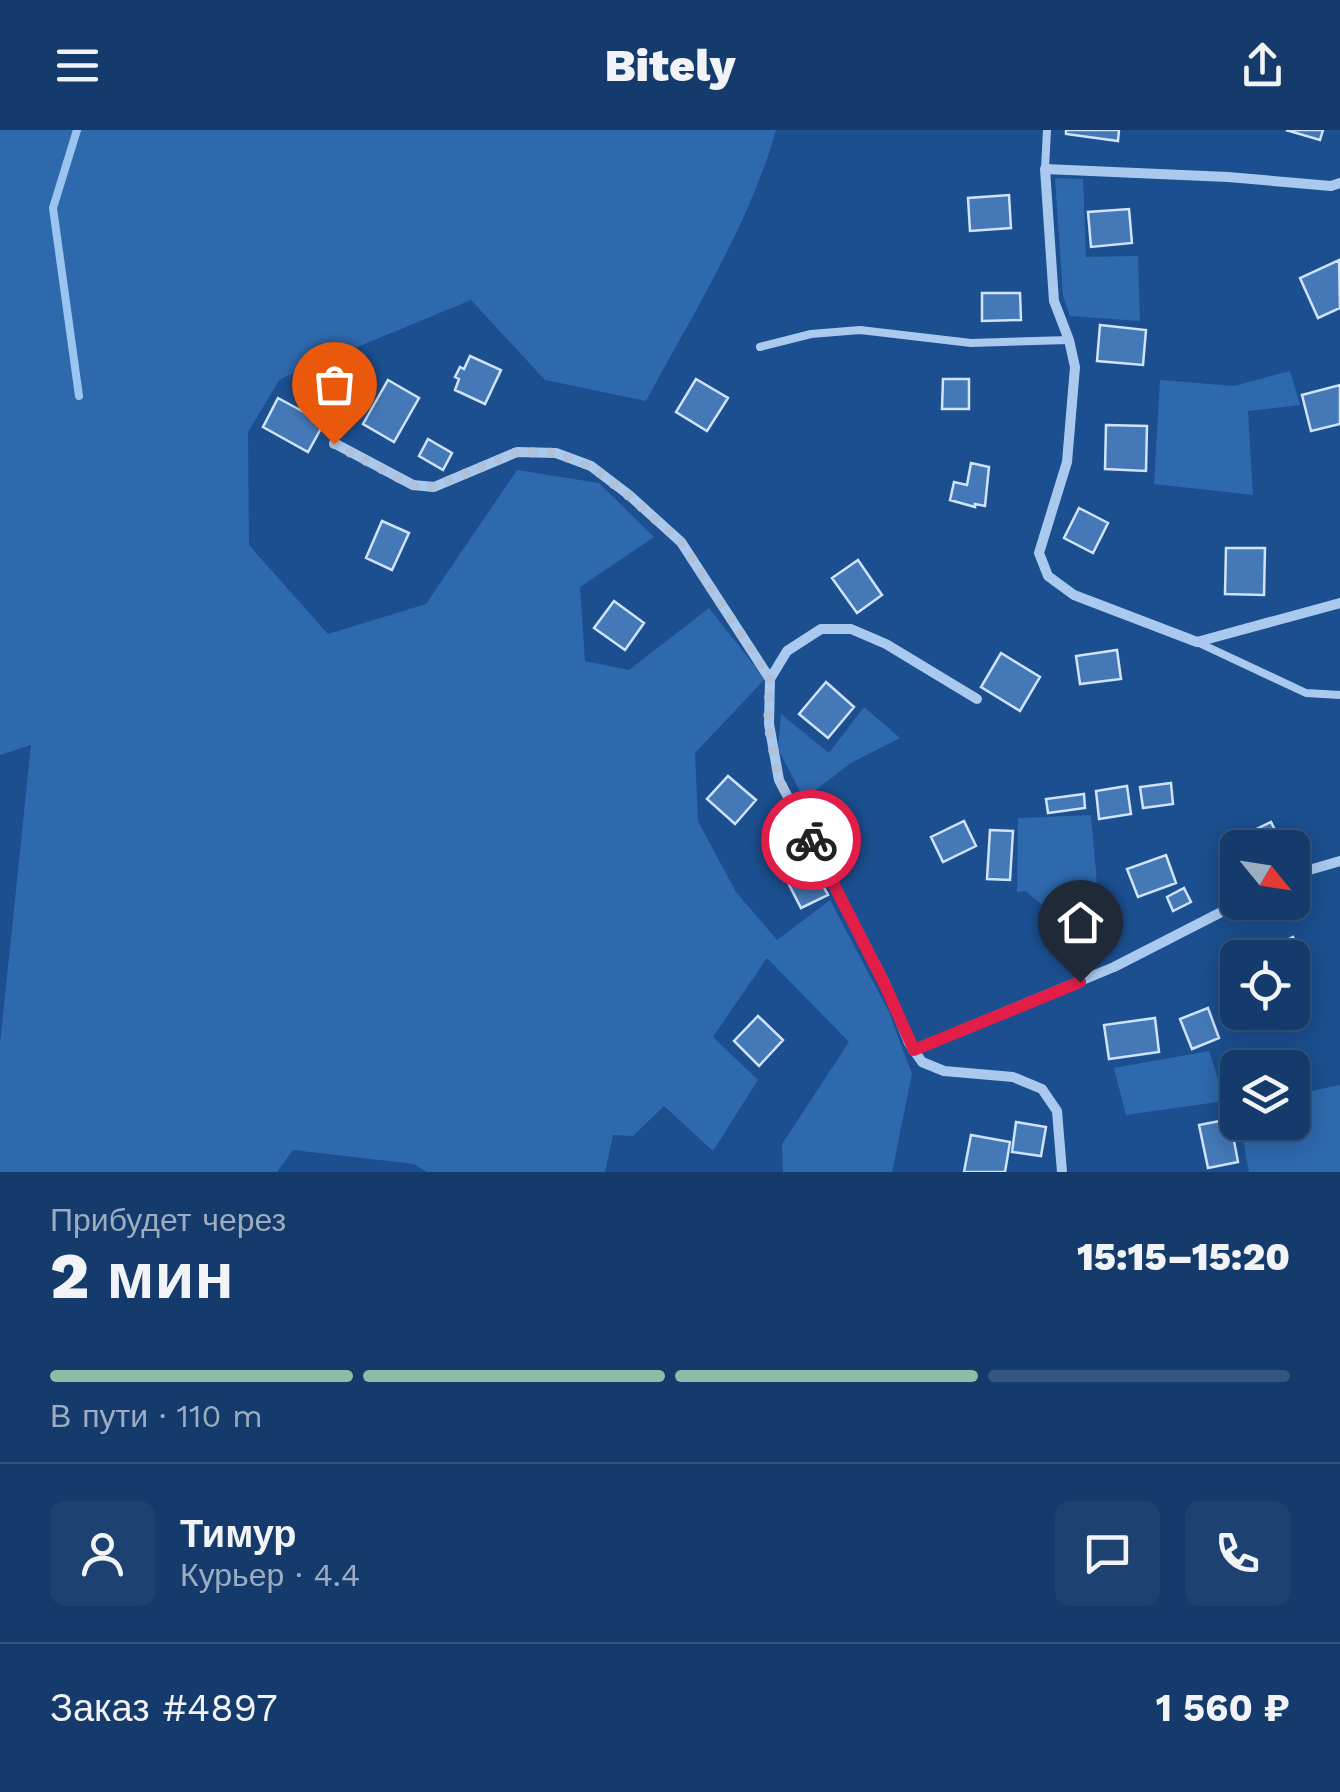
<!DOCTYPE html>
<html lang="ru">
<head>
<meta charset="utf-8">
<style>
  body { margin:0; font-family:"Work Sans",sans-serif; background:#1d4271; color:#f1f3f6; height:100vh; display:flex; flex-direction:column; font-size:38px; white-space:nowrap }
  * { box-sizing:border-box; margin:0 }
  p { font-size:32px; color:#9dadc1 }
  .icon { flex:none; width:55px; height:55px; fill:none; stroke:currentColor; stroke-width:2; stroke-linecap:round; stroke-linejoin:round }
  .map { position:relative; height:1042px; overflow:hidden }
  .details { display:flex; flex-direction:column; background:#143b6b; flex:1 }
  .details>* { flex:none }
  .needle { width:65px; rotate:120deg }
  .controls { position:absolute; left:1220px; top:700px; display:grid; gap:20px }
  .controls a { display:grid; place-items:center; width:90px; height:90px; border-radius:15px; background:#143b6b; box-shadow:0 5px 25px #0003,0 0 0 2px #33557e; font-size:50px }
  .pin { position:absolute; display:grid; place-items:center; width:85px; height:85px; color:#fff; margin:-102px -42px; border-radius:50% 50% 50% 0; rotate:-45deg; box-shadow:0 0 10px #0007 }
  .pin .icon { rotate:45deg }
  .courier { position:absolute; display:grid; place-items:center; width:100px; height:100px; margin:-50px; border:8px solid #e11d48; border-radius:50%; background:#fff; color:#222; box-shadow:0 2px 12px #0007 }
  .headline em { font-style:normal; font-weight:800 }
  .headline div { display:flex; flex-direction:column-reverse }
  .headline { display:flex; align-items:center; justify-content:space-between; height:170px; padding:0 50px }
  h1 { font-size:65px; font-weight:800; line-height:75px }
  .bar { display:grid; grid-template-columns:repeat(4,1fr); gap:15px 10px; align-content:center; height:120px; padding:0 50px }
  .bar i { height:12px; border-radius:8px; background:#33557e }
  .bar .current { background:#8abfa5 }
  .bar p { grid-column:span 4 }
  .line { display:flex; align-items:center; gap:25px; padding:0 50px; border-top:2px solid #33557e }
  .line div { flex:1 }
  .round { display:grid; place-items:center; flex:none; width:105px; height:105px; border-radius:15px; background:#1d4271 }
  header { display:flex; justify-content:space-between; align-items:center; height:130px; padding:0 50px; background:#143b6b; font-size:45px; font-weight:800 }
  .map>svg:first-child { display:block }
  .green { fill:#2e69ad }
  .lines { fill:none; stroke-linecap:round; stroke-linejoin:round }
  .stream { stroke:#9cc4f0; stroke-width:8 }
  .building { fill:#4478b7; stroke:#cfe3fa; stroke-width:2.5 }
  .service { stroke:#a9c9ee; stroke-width:8 }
  .minor { stroke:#a9c9ee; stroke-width:10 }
  .done { stroke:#afc1d8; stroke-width:10; stroke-dasharray:0 18 }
  .route { stroke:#e11d48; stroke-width:12 }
</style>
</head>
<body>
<header><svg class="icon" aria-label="menu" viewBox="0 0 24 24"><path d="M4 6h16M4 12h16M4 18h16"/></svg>Bitely<svg class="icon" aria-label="share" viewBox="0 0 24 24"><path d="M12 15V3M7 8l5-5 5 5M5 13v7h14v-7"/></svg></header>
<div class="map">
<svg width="1340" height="1042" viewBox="0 0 1340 1042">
  <rect width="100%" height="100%" fill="#1b4f8f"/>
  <!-- green -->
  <path class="green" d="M 0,0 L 776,0 C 749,96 693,183 646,271 L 545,250 L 471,170 L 280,249 L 248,302 L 249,415 L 328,504 L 426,474 L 517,340 L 599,353 L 654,407 L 580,457 L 585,531 L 629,540 L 709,478 L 765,549 L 695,623 L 698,691 L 736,762 L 777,810 L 830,770 L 889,882 L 912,944 L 892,1042 L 783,1042 L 782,1014 L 849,912 L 767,828 L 713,907 L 758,950 L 713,1021 L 664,976 L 633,1006 L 613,1005 L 605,1042 L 427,1042 L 414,1034 L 293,1020 L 277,1042 L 0,1042 L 0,914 L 31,615 L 0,625 Z
    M 1055,48 L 1083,49 L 1086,127 L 1138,126 L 1140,191 L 1070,186 L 1063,166 Z
    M 1290,241 L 1300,275 L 1248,281 L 1253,365 L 1154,354 L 1160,250 L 1234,256 Z
    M 864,577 L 900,608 L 851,633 L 804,669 L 778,619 L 781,584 L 829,623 Z
    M 1091,685 L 1099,777 L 1047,800 L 1049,781 L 1026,761 L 1017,762 L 1018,688 Z
    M 1209,921 L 1225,971 L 1126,985 L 1114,938 Z
    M 1340,955 L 1340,1042 L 1249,1042 L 1240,993 L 1292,992 L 1293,965 Z"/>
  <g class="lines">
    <!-- stream -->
    <path class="stream" d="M 77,0 L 53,78 L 79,266"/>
  </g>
  <!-- building -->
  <path class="building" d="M 1066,0 L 1119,0 L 1118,11 L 1066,4 Z
    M 1286,0 L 1323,0 L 1320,10 Z
    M 1009,65 L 1011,98 L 970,101 L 968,68 Z
    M 1129,79 L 1132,113 L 1091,117 L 1088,82 Z
    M 1339,130 L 1340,178 L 1318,188 L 1300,148 Z
    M 982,163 L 1020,163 L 1021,190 L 982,191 Z
    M 1100,195 L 1146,200 L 1143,235 L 1097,231 Z
    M 470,226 L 501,240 L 485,274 L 455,260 L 459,249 L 455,247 L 460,237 L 464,239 Z
    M 696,249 L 728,268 L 707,301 L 676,282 Z
    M 943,249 L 969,249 L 969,279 L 942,279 Z
    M 388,250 L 419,268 L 394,312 L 363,294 Z
    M 1340,255 L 1340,294 L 1311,301 L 1302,265 Z
    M 278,268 L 324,293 L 308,322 L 263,297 Z
    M 1106,295 L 1147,296 L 1146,341 L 1105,339 Z
    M 428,309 L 452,323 L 443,340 L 419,326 Z
    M 971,333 L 989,337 L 985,376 L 975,374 L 975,377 L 950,370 L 954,352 L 967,355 Z
    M 1079,378 L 1108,393 L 1093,423 L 1064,408 Z
    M 382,391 L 409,403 L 392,440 L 366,428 Z
    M 1226,418 L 1265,418 L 1264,465 L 1225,464 Z
    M 858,430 L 882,465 L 857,483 L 832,448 Z
    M 614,471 L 644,493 L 625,520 L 594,498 Z
    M 1117,520 L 1121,549 L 1080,554 L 1076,526 Z
    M 1001,523 L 1040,547 L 1020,581 L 981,557 Z
    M 826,552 L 854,577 L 828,608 L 799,584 Z
    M 728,646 L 756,670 L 735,694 L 707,669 Z
    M 1171,653 L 1173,674 L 1143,678 L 1140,657 Z
    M 1127,656 L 1131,684 L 1099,689 L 1096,661 Z
    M 1084,664 L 1085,678 L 1048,683 L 1046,669 Z
    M 964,691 L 976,716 L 943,732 L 931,707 Z
    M 1271,692 L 1279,708 L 1260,718 L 1238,718 L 1238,728 L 1234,730 L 1226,714 Z
    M 990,700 L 1013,701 L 1010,750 L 987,749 Z
    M 806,723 L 828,765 L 801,778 L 780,737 Z
    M 1166,725 L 1176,753 L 1138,767 L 1127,739 Z
    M 1184,758 L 1191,772 L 1173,781 L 1167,767 Z
    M 1293,807 L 1310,838 L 1292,848 L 1292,828 L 1259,825 Z
    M 1208,878 L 1219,908 L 1192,919 L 1180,889 Z
    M 758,886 L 783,910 L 759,936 L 734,911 Z
    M 1155,888 L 1159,922 L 1109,929 L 1104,895 Z
    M 1230,989 L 1238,1032 L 1208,1038 L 1199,995 Z
    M 1016,992 L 1046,997 L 1041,1026 L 1012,1022 Z
    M 971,1005 L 1010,1012 L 1005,1042 L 964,1042 Z"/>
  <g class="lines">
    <!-- service -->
    <path class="service" d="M 1045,39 L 1047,0
      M 760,217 L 811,204 L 860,200 L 971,213 L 1069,210
      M 1197,512 L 1306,563 L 1340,565"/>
    <!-- minor -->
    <path class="minor" d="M 1340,53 L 1331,56 L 1228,47 L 1045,39 L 1054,171 L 1069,210 L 1075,237 L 1067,332 L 1039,423 L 1048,446 L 1074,465 L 1197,512 L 1340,473
      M 334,313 L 413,355 L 434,357 L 517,322 L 556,323 L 591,336 L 629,365 L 681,412 L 770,549
      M 977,569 L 886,514 L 851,499 L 821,499 L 787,521 L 770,549 L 769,594 L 779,650 L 885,853 L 909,913 L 922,932 L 944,941 L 1013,947 L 1042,959 L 1057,981 L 1062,1042
      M 1292,745 L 1340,731
      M 913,920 L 1114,837 L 1241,772"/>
  </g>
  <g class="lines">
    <!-- done -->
    <path class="done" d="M 334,314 L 412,355 L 434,357 L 517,322 L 556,323 L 591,336 L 629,366 L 681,412 L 770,549 L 768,594 L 779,650 L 811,710"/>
    <!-- route -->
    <path class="route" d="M 811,710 L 884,853 L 914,920 L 1080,852"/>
  </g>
</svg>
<div class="controls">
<a><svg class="needle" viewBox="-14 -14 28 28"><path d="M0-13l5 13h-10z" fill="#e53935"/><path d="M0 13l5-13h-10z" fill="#9dadc1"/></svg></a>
<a><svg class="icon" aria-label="locate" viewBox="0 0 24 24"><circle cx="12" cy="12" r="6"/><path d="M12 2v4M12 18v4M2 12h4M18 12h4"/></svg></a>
<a><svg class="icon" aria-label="layers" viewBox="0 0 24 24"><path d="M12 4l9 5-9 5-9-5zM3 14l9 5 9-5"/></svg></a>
</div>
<div class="pin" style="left:334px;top:314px;background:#ea580c"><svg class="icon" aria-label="bag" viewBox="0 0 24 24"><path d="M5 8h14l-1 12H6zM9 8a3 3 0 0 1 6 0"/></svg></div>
<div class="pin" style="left:1080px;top:852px;background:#1f2937"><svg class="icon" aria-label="home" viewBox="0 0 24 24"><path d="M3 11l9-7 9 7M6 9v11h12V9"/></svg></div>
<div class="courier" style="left:811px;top:710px"><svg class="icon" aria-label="bike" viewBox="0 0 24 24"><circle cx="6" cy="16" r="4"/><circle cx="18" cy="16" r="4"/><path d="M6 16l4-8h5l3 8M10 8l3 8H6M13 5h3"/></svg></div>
</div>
<section class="details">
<div class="headline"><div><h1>2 мин</h1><p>Прибудет через</p></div><em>15:15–15:20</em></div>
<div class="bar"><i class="current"></i><i class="current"></i><i class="current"></i><i></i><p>В пути · 110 m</p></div>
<div class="line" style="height:180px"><a class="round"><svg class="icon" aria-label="person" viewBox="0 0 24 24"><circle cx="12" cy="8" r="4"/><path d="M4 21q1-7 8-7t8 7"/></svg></a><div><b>Тимур</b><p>Курьер · 4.4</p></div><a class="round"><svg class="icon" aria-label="chat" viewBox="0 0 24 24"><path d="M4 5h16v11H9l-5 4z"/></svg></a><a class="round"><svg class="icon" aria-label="phone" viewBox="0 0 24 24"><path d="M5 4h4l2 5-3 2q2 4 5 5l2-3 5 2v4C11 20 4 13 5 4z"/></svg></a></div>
<div class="line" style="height:130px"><div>Заказ #4897</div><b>1 560 ₽</b></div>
</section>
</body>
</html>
